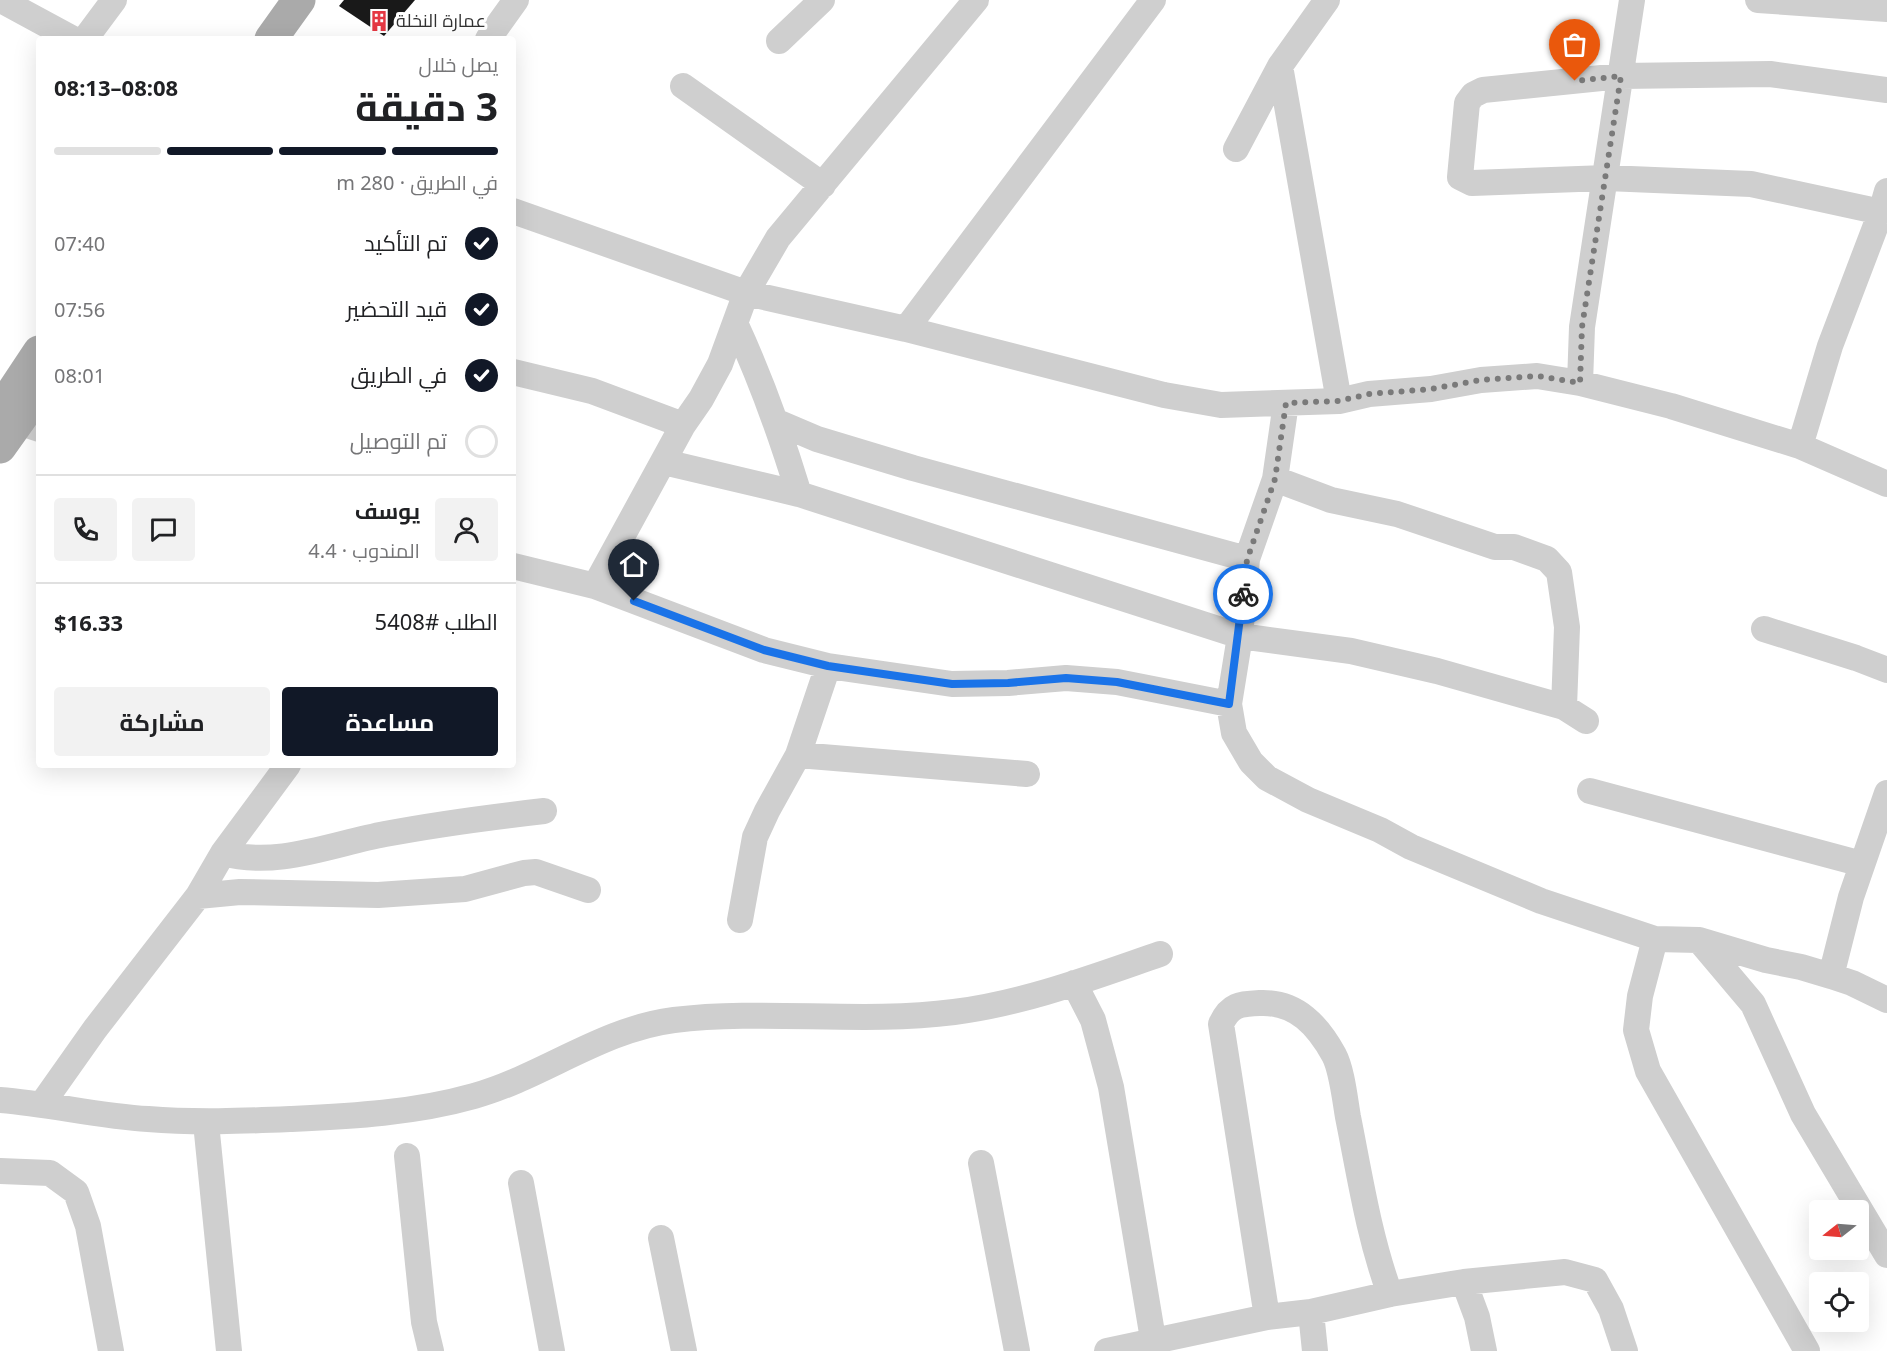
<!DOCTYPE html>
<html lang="ar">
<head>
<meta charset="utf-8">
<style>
  body { margin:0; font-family:"Noto Sans",Cairo,sans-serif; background:#f2f2f2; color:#202124; direction:rtl; height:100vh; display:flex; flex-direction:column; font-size:22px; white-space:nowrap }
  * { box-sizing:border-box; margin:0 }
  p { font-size:20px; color:#757577 }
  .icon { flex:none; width:33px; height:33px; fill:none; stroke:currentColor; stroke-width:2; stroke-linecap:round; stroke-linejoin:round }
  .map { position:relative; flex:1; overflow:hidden; direction:ltr }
  .side { position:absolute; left:36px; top:36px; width:480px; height:732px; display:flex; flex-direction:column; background:#fff; border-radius:6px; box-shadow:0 6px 24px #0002; direction:rtl }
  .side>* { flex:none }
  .needle { width:39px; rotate:253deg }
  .buttons { position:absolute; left:1809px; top:1200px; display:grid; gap:12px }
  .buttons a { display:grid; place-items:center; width:60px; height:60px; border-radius:6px; background:#fff; box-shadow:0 6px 24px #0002; font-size:30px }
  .pin { position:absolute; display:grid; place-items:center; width:51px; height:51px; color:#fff; margin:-62px -26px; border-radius:50% 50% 50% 0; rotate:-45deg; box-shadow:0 0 6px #0007 }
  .pin .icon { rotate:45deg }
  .courier { position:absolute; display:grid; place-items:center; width:60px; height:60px; margin:-30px; border:4px solid #1a73e8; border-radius:50%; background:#fff; color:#222; box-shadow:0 2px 8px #0007 }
  .headline em { font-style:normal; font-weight:700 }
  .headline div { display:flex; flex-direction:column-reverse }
  .headline { display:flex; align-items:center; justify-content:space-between; height:102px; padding:0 18px }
  h1 { font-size:39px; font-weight:700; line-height:45px }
  .bar { display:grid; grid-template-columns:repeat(4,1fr); gap:9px 6px; align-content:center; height:72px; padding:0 18px }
  .bar i { height:8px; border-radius:4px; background:#e0e0e0 }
  .bar .on { background:#111827 }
  .bar p { grid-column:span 4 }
  .line { display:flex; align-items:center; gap:15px; padding:0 18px; border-top:2px solid #e0e0e0 }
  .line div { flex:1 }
  .round { display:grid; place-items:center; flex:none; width:63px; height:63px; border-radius:6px; background:#f2f2f2 }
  ol { padding:0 18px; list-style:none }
  li { display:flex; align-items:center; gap:18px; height:66px }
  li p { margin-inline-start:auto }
  li .icon { padding:6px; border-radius:50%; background:#111827; color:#fff; stroke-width:4 }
  li:last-child { color:#757577 }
  li i { width:33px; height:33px; border:3px solid #e0e0e0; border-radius:50% }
  .primary-button { display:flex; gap:12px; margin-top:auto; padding:12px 18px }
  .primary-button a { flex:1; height:69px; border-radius:6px; background:#111827; color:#fff; font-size:24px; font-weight:700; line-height:69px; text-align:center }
  .primary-button a+a { background:#f2f2f2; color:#202124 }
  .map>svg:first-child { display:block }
  .building { fill:#191919 }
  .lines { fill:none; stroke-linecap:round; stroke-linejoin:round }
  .minor { stroke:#cfcfcf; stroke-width:26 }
  .major { stroke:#aaa; stroke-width:33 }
  .done { stroke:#7a7a7a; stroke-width:6; stroke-dasharray:0 10.8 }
  .route { stroke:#1a73e8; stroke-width:8 }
  .labels { text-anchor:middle; stroke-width:6; stroke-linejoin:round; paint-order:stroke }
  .poi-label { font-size:18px; fill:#323232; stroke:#fff; text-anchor:start }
</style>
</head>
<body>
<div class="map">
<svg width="1887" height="1351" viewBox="0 0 1887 1351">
  <rect width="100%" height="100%" fill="#fff"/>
  <!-- building -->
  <path class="building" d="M 344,0 L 415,0 L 384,36 L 339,6 Z"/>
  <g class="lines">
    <!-- minor -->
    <path class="minor" d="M 1,0 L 73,39
      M 1758,0 L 1887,9
      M 85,39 L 114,0
      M 488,39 L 516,0
      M 779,41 L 822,0
      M 1280,66 L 1339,401
      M 683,86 L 823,185
      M 1236,149 L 1280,66 L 1327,0
      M 513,211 L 746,293 L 906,329 L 1164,395 L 1221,405 L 1339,401 L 1369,394 L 1431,389 L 1481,380 L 1537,376 L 1580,383 L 1671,406 L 1800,446 L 1887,484
      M 1881,212 L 1751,184 L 1606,178 L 1472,183 L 1460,177 L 1467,103 L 1473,95 L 1483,90 L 1621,76 L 1770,74 L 1887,90
      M 735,323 C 761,379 781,435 799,494 L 1240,636 L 1229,704 L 1234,733 L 1251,762 L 1267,778 L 1308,800 L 1380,830 L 1411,847 L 1541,901 L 1655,939 L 1699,940 L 1766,960 L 1801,967 L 1831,976
      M 906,329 L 1153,0
      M 513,372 L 592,391 L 683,425
      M 1580,383 L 1582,327 L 1632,0
      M 1286,403 L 1275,479 L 1247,559 L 1240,636 L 1351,651 L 1437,671 L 1564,707 L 1586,721
      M 3,414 L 18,422 L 39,429
      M 777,422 L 817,439 L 913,468 L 1247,559
      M 1800,446 L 1830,346 L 1881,212 L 1887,191
      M 664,462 L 799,494
      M 1275,479 L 1331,500 L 1397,514 L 1495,547 L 1514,547 L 1547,559 L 1559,572 L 1567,627 L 1564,707
      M 513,566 L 595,586 L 764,650 L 828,666 L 952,684 L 1008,683 L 1066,678 L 1117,682 L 1229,704
      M 595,586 L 683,425 L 701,399 L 720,364 L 746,293 L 778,238 L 976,0
      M 1764,629 L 1856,658 L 1887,670
      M 798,755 L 1027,774
      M 1590,791 L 1862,864
      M 1887,793 L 1851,897 L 1831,976 L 1852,983 L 1887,1000
      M 223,853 C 277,868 332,844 385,834 C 438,824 491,817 544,811
      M 198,896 L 240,892 L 378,895 L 465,889 L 524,873 L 536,872 L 588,890
      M 740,920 L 755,837 L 767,811 L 798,755 L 828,666
      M 1655,939 L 1640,996 L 1636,1030 L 1648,1071 L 1807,1351
      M 1699,940 L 1753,1004 L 1803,1114 L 1887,1255
      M 1074,983 L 1093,1020 L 1111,1087 L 1155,1351
      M 0,1100 C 50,1104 98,1116 148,1119 C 196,1123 243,1121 291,1119 C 352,1116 414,1113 474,1096 C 542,1077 602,1029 674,1020 C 766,1009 861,1024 954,1012 C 1025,1003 1093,977 1160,954
      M 42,1104 L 95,1029 L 198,896 L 223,853 L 288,765
      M 206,1123 L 229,1351
      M 407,1156 L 424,1322 L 431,1351
      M 981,1163 L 1017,1351
      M 0,1171 L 50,1173 L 76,1192 L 88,1226 L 111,1351
      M 521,1183 L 552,1351
      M 661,1238 L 684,1351
      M 1464,1282 L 1477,1317 L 1484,1351
      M 1311,1312 L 1315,1351
      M 1267,1317 L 1221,1024 C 1230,1004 1240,1004 1261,1003 C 1297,1002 1318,1026 1334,1055 C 1342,1070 1345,1100 1348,1117 C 1360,1177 1369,1237 1390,1294
      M 1107,1351 L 1267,1317 L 1311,1312 L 1390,1294 L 1464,1282 L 1565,1272 L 1595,1280 L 1611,1309 L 1625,1351"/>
    <!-- major -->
    <path class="major" d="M 271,39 L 299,0
      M 0,411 L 39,352
      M 0,447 L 37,395"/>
  </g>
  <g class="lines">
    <!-- done -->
    <path class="done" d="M 1243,594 L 1247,560 L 1275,479 L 1286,403 L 1339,401 L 1369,394 L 1431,389 L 1481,380 L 1537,376 L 1580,383 L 1582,327 L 1621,76 L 1575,81"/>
    <!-- route -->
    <path class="route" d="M 634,601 L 764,650 L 828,666 L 952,684 L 1008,683 L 1066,678 L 1117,682 L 1229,704 L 1243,594"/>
  </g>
  <!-- icons -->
  <defs>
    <symbol id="building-bare" viewBox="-9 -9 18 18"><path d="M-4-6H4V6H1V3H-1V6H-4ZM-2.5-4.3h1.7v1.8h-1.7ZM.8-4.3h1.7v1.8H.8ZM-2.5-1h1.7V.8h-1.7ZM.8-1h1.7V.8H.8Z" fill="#e53843" stroke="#fff" stroke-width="2.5" paint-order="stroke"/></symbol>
  </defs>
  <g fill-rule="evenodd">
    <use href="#building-bare" x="364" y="6" width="30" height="30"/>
  </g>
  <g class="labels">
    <!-- poi labels -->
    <g class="poi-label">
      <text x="396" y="27">عمارة النخلة</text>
    </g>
  </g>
</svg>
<div class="buttons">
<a><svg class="needle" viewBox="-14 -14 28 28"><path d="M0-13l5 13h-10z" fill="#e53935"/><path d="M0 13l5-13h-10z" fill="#757577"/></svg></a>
<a><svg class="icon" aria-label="locate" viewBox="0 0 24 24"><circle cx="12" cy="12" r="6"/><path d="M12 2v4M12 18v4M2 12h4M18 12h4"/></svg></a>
</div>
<div class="pin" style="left:1575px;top:81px;background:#ea580c"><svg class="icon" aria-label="bag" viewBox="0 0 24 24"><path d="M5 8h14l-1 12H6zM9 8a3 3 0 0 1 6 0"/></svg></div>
<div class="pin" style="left:634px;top:601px;background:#1f2937"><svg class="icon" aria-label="home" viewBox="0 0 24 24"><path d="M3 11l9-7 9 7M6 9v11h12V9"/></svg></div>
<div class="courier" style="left:1243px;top:594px"><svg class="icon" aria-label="bike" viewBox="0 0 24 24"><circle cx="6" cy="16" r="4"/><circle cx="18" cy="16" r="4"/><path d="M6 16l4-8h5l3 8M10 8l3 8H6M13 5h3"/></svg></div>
<section class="side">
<div class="headline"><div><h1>3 دقيقة</h1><p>يصل خلال</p></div><em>08:08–08:13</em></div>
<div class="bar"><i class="on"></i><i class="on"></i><i class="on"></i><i></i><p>في الطريق · 280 m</p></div>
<ol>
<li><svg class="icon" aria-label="check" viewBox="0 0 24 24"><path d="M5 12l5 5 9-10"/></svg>تم التأكيد<p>07:40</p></li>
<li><svg class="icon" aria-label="check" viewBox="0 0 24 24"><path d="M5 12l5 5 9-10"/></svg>قيد التحضير<p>07:56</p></li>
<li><svg class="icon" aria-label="check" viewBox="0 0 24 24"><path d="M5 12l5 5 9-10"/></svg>في الطريق<p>08:01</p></li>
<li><i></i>تم التوصيل</li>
</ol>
<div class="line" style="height:108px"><a class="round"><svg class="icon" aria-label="person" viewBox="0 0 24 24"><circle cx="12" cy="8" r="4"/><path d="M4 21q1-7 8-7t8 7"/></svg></a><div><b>يوسف</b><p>المندوب · 4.4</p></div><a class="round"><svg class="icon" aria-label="chat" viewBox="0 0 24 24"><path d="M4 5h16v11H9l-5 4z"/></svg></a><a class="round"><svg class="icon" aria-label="phone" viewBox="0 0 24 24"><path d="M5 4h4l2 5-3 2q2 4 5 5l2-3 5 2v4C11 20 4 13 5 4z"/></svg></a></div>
<div class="line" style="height:78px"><div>الطلب #5408</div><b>$16.33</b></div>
<div class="primary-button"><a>مساعدة</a><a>مشاركة</a></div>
</section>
</div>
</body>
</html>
